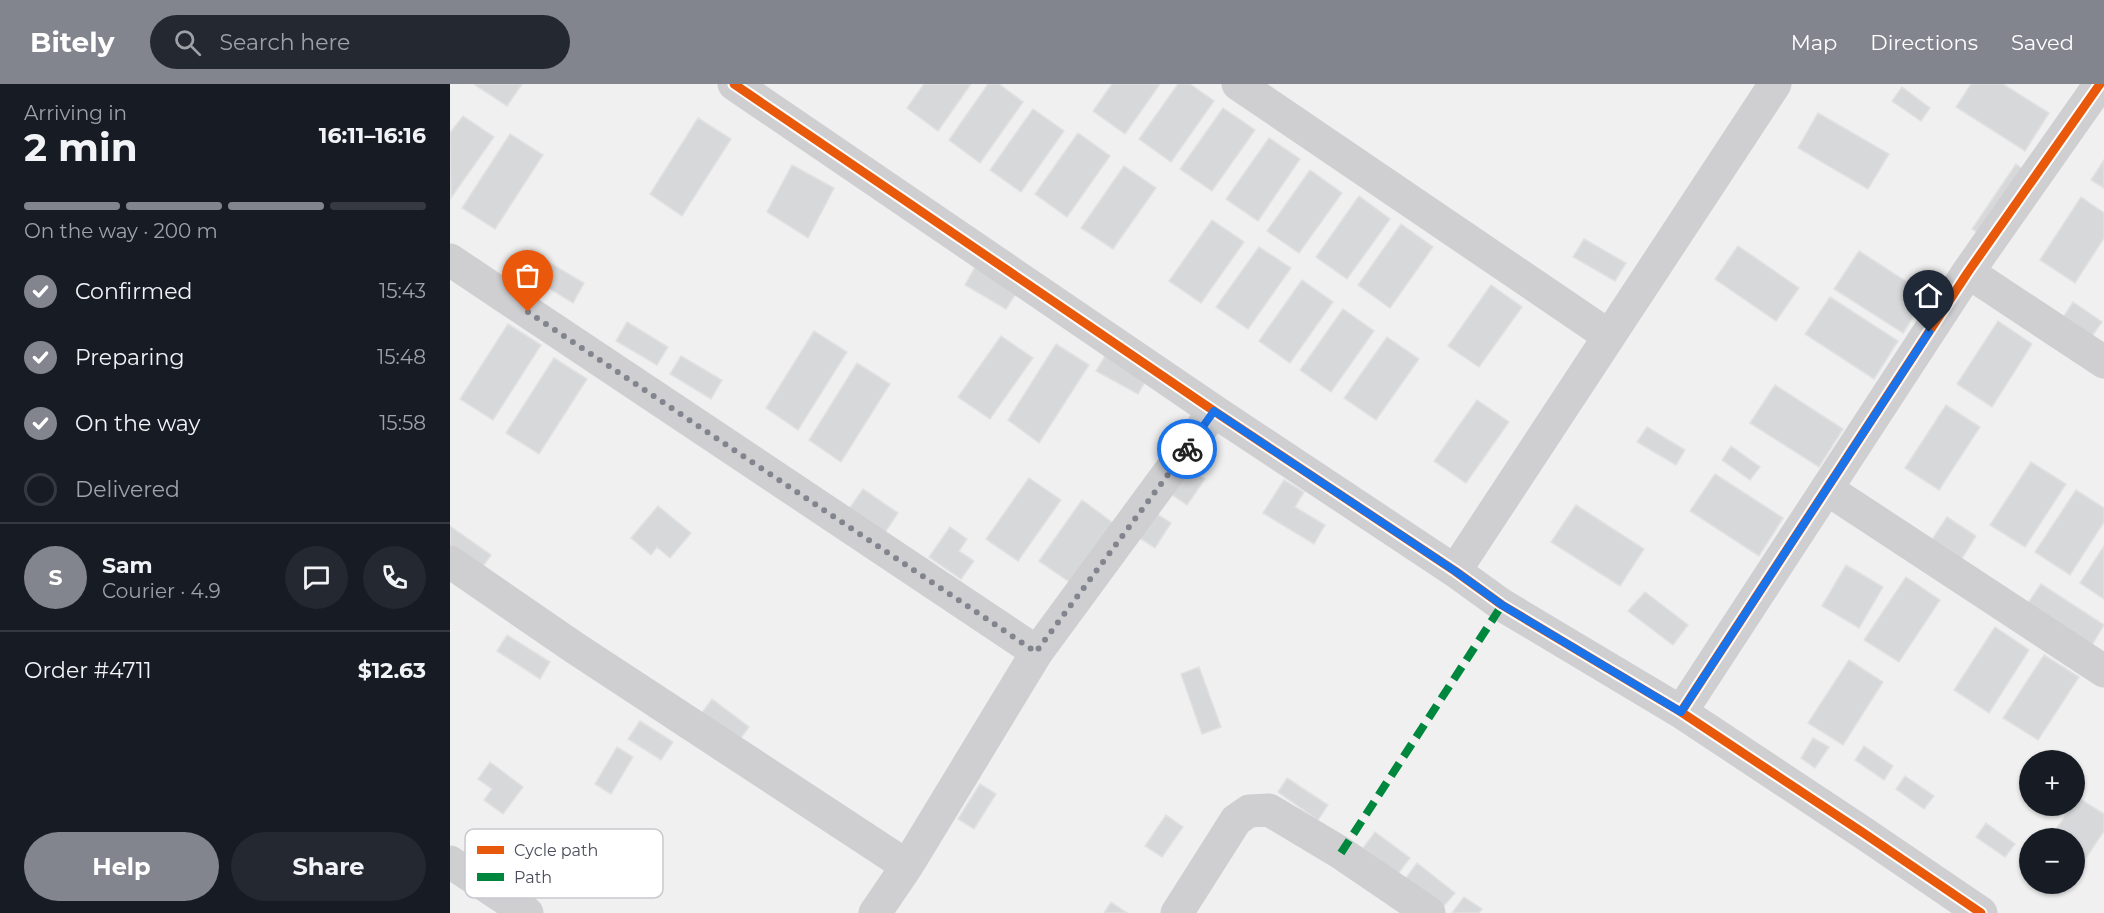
<!DOCTYPE html>
<html lang="en">
<head>
<meta charset="utf-8">
<style>
  body { margin:0; font-family:Montserrat,sans-serif; background:#242831; color:#f1f3f6; height:100vh; display:flex; flex-direction:column; font-size:22px; white-space:nowrap }
  * { box-sizing:border-box; margin:0 }
  p { font-size:20px; color:#9ea1a6 }
  .icon { flex:none; width:33px; height:33px; fill:none; stroke:currentColor; stroke-width:2; stroke-linecap:round; stroke-linejoin:round }
  .map { position:relative; flex:1; overflow:hidden }
  .details { display:flex; flex-direction:column; background:#171b24; width:450px }
  .details>* { flex:none }
  .tools { position:absolute; left:1569px; top:666px; display:grid; gap:12px }
  .tools a { display:grid; place-items:center; width:66px; height:66px; border-radius:50%; background:#171b24; box-shadow:0 2px 4px #0004; font-size:30px }
  .pin { position:absolute; display:grid; place-items:center; width:51px; height:51px; color:#fff; margin:-62px -26px; border-radius:50% 50% 50% 0; rotate:-45deg; box-shadow:0 0 6px #0007 }
  .pin .icon { rotate:45deg }
  .courier { position:absolute; display:grid; place-items:center; width:60px; height:60px; margin:-30px; border:4px solid #1a73e8; border-radius:50%; background:#fff; color:#222; box-shadow:0 2px 8px #0007 }
  .head em { font-style:normal; font-weight:700 }
  .head div { display:flex; flex-direction:column-reverse }
  .head { display:flex; align-items:center; justify-content:space-between; height:102px; padding:0 24px }
  h1 { font-size:39px; font-weight:700; line-height:45px }
  .bar { display:grid; grid-template-columns:repeat(4,1fr); gap:9px 6px; align-content:center; height:72px; padding:0 24px }
  .bar i { height:8px; border-radius:4px; background:#363941 }
  .bar .on { background:#83858e }
  .bar p { grid-column:span 4 }
  .line { display:flex; align-items:center; gap:15px; padding:0 24px; border-top:2px solid #363941 }
  .line div { flex:1 }
  .round { display:grid; place-items:center; flex:none; width:63px; height:63px; border-radius:32px; background:#242831 }
  ol { padding:0 24px; list-style:none }
  li { display:flex; align-items:center; gap:18px; height:66px }
  li p { margin-inline-start:auto }
  li .icon { padding:6px; border-radius:50%; background:#83858e; color:#fff; stroke-width:4 }
  li:last-child { color:#9ea1a6 }
  li i { width:33px; height:33px; border:3px solid #363941; border-radius:50% }
  .button { display:flex; gap:12px; margin-top:auto; padding:12px 24px }
  .button a { flex:1; height:69px; border-radius:36px; background:#83858e; color:#fff; font-size:24px; font-weight:700; line-height:69px; text-align:center }
  .button a+a { background:#242831; color:#f1f3f6 }
  header { display:flex; align-items:center; gap:36px; box-sizing:border-box; height:84px; padding:0 30px; background:#83858e; color:#fff }
  header strong { font-size:28px }
  nav { display:flex; gap:33px; margin-inline-start:auto; font-size:21px }
  .search { width:420px; height:54px; background:#242831; display:flex; align-items:center; gap:15px; box-sizing:border-box; padding:0 21px; border-radius:33px; color:#9ea1a6; font-size:22px }
  main { display:flex; flex:1; min-height:0 }
  .map>svg:first-child { display:block }
  .building { fill:#d7d8da; stroke:#e1e1e2; stroke-width:1.5 }
  .lines { fill:none; stroke-linecap:round; stroke-linejoin:round }
  .street { stroke:#cfcfd2; stroke-width:33 }
  .quiet { stroke:#00873e; stroke-width:8; stroke-dasharray:15 8; stroke-linecap:butt }
  .cycleway-casing { stroke:#fff; stroke-width:13 }
  .cycleway { stroke:#e8590c; stroke-width:9 }
  .done { stroke:#83858e; stroke-width:6; stroke-dasharray:0 10.8 }
  .route { stroke:#1a73e8; stroke-width:8 }
  .key { fill:#fff; stroke:#c8c9ce; stroke-width:1.5 }
  .key-label { font-size:16px; fill:#494c5a }
</style>
</head>
<body>
<header>
<strong>Bitely</strong>
<div class="search"><svg class="icon" aria-label="search" viewBox="0 0 24 24"><circle cx="10" cy="10" r="6"/><path d="M15 15l6 6"/></svg>Search here</div>
<nav><a>Map</a><a>Directions</a><a>Saved</a></nav>
</header>
<main>
<section class="details">
<div class="head"><div><h1>2 min</h1><p>Arriving in</p></div><em>16:11–16:16</em></div>
<div class="bar"><i class="on"></i><i class="on"></i><i class="on"></i><i></i><p>On the way · 200 m</p></div>
<ol>
<li><svg class="icon" aria-label="check" viewBox="0 0 24 24"><path d="M5 12l5 5 9-10"/></svg>Confirmed<p>15:43</p></li>
<li><svg class="icon" aria-label="check" viewBox="0 0 24 24"><path d="M5 12l5 5 9-10"/></svg>Preparing<p>15:48</p></li>
<li><svg class="icon" aria-label="check" viewBox="0 0 24 24"><path d="M5 12l5 5 9-10"/></svg>On the way<p>15:58</p></li>
<li><i></i>Delivered</li>
</ol>
<div class="line" style="height:108px"><b class="round" style="background:#83858e;color:#fff">S</b><div><b>Sam</b><p>Courier · 4.9</p></div><a class="round"><svg class="icon" aria-label="chat" viewBox="0 0 24 24"><path d="M4 5h16v11H9l-5 4z"/></svg></a><a class="round"><svg class="icon" aria-label="phone" viewBox="0 0 24 24"><path d="M5 4h4l2 5-3 2q2 4 5 5l2-3 5 2v4C11 20 4 13 5 4z"/></svg></a></div>
<div class="line" style="height:78px"><div>Order #4711</div><b>$12.63</b></div>
<div class="button"><a>Help</a><a>Share</a></div>
</section>
<div class="map">
<svg width="1654" height="829" viewBox="0 0 1654 829">
  <rect width="100%" height="100%" fill="#f0f0f0"/>
  <!-- building -->
  <path class="building" d="M 26,0 L 72,0 L 57,22 L 25,1 Z
    M 474,0 L 521,0 L 488,47 L 457,24 Z
    M 538,0 L 549,0 L 573,18 L 530,79 L 499,56 Z
    M 662,0 L 710,0 L 675,50 L 643,27 Z
    M 728,0 L 740,0 L 764,17 L 721,78 L 689,55 Z
    M 1521,0 L 1553,0 L 1599,29 L 1575,67 L 1506,23 Z
    M 1452,3 L 1480,24 L 1471,37 L 1442,17 Z
    M 773,24 L 805,46 L 762,107 L 730,85 Z
    M 583,25 L 614,47 L 571,108 L 540,86 Z
    M 1368,29 L 1439,70 L 1418,105 L 1348,64 Z
    M 13,32 L 44,53 L 1,114 L 0,49 Z
    M 248,34 L 281,55 L 232,132 L 200,110 Z
    M 628,49 L 660,72 L 617,133 L 585,110 Z
    M 60,50 L 93,71 L 45,145 L 12,124 Z
    M 819,54 L 850,75 L 808,137 L 776,115 Z
    M 1654,76 L 1654,104 L 1641,96 Z
    M 1566,80 L 1575,87 L 1532,151 L 1522,145 Z
    M 342,81 L 384,104 L 358,154 L 317,128 Z
    M 674,82 L 706,104 L 663,165 L 631,144 Z
    M 860,86 L 892,109 L 849,169 L 817,147 Z
    M 909,112 L 940,135 L 897,195 L 866,173 Z
    M 1631,113 L 1654,129 L 1654,154 L 1625,199 L 1590,176 Z
    M 762,136 L 794,158 L 751,219 L 719,197 Z
    M 951,140 L 983,163 L 940,224 L 908,201 Z
    M 1134,155 L 1176,179 L 1165,197 L 1123,173 Z
    M 1288,162 L 1349,204 L 1326,237 L 1265,195 Z
    M 809,163 L 841,184 L 798,245 L 766,223 Z
    M 1409,167 L 1477,211 L 1453,249 L 1384,205 Z
    M 93,175 L 134,199 L 123,219 L 82,194 Z
    M 525,183 L 567,208 L 556,225 L 515,201 Z
    M 852,196 L 883,218 L 840,279 L 809,257 Z
    M 1041,201 L 1072,223 L 1029,283 L 998,262 Z
    M 1380,213 L 1448,257 L 1424,295 L 1355,250 Z
    M 1623,218 L 1652,238 L 1642,252 L 1614,232 Z
    M 893,225 L 924,247 L 881,308 L 850,286 Z
    M 1548,237 L 1582,260 L 1542,323 L 1507,300 Z
    M 177,238 L 218,263 L 207,281 L 166,257 Z
    M 58,240 L 91,261 L 43,336 L 10,315 Z
    M 364,247 L 397,268 L 348,346 L 316,324 Z
    M 551,252 L 583,274 L 540,335 L 508,313 Z
    M 937,253 L 969,275 L 926,336 L 894,314 Z
    M 606,260 L 639,281 L 589,359 L 558,336 Z
    M 657,269 L 698,293 L 688,310 L 646,287 Z
    M 231,272 L 272,296 L 261,315 L 220,290 Z
    M 104,274 L 137,295 L 89,370 L 56,349 Z
    M 407,279 L 440,300 L 391,378 L 359,356 Z
    M 1325,301 L 1393,345 L 1369,383 L 1300,339 Z
    M 1027,316 L 1059,338 L 1016,399 L 984,377 Z
    M 1496,321 L 1530,343 L 1489,406 L 1455,384 Z
    M 1197,343 L 1235,366 L 1226,381 L 1187,358 Z
    M 1281,362 L 1310,383 L 1300,396 L 1272,376 Z
    M 1581,378 L 1616,400 L 1575,463 L 1540,441 Z
    M 739,384 L 755,395 L 737,421 L 721,410 Z
    M 1265,390 L 1333,434 L 1309,472 L 1240,427 Z
    M 579,394 L 611,416 L 568,477 L 536,455 Z
    M 834,396 L 854,408 L 845,423 L 875,441 L 864,460 L 813,429 Z
    M 413,405 L 448,429 L 434,450 L 399,425 Z
    M 1626,406 L 1654,424 L 1654,438 L 1620,491 L 1585,468 Z
    M 632,416 L 663,439 L 621,499 L 589,477 Z
    M 1126,421 L 1194,465 L 1170,502 L 1101,458 Z
    M 208,422 L 241,449 L 220,474 L 207,463 L 201,471 L 181,454 Z
    M 704,428 L 721,439 L 705,464 L 688,453 Z
    M 1497,433 L 1526,452 L 1511,476 L 1481,457 Z
    M 0,442 L 41,471 L 31,485 L 0,463 Z
    M 500,443 L 517,455 L 509,467 L 524,477 L 511,495 L 479,473 Z
    M 1654,462 L 1654,515 L 1630,499 Z
    M 1396,481 L 1433,503 L 1409,544 L 1372,522 Z
    M 1456,493 L 1490,516 L 1449,578 L 1414,556 Z
    M 1591,500 L 1654,541 L 1642,561 L 1578,519 Z
    M 1195,508 L 1238,541 L 1223,561 L 1178,527 Z
    M 1545,543 L 1579,566 L 1539,629 L 1504,606 Z
    M 57,551 L 100,578 L 90,595 L 47,567 Z
    M 1594,571 L 1629,593 L 1588,656 L 1553,634 Z
    M 1399,576 L 1433,598 L 1393,661 L 1358,639 Z
    M 749,583 L 771,643 L 752,650 L 731,590 Z
    M 262,615 L 299,643 L 288,658 L 251,630 Z
    M 190,637 L 223,658 L 211,676 L 178,655 Z
    M 1363,654 L 1379,663 L 1365,684 L 1351,674 Z
    M 1414,662 L 1443,682 L 1434,696 L 1405,676 Z
    M 167,663 L 183,673 L 161,710 L 145,700 Z
    M 40,678 L 73,703 L 53,730 L 34,716 L 42,705 L 28,695 Z
    M 1455,692 L 1484,712 L 1474,725 L 1446,705 Z
    M 837,694 L 878,721 L 868,736 L 828,708 Z
    M 530,700 L 546,710 L 524,745 L 508,735 Z
    M 1627,713 L 1654,730 L 1654,747 L 1624,792 L 1624,754 L 1600,754 L 1622,722 L 1624,722 Z
    M 716,731 L 733,743 L 712,773 L 695,762 Z
    M 1536,739 L 1565,760 L 1555,773 L 1526,753 Z
    M 925,748 L 960,774 L 948,790 L 913,764 Z
    M 967,779 L 1005,809 L 993,823 L 956,794 Z
    M 1014,813 L 1032,825 L 1029,829 L 1002,829 Z
    M 661,818 L 677,829 L 654,829 Z"/>
  <g class="lines">
    <!-- street -->
    <path class="street" d="M 284,0 L 764,327 L 1005,487 L 1052,521 L 1231,628 L 1412,748 L 1531,829
      M 788,0 L 1159,252
      M 0,176 L 587,568
      M 1518,188 L 1654,278
      M 1377,405 L 1654,587
      M 0,478 L 125,564 L 457,782
      M 1005,487 L 1325,0
      M 1231,628 L 1518,188 L 1650,0
      M 0,778 L 77,829
      M 425,829 L 457,782 L 587,568 L 764,327
      M 727,829 L 786,736 L 799,727 L 819,726 L 891,769 L 979,829"/>
    <!-- quiet -->
    <path class="quiet" d="M 891,769 L 1052,521"/>
    <defs>
      <path id="cycleway" d="M 284,0 L 764,327 L 1005,487 L 1052,521 L 1231,628 L 1412,748 L 1531,829
        M 1231,628 L 1518,188 L 1650,0"/>
    </defs>
    <!-- cycleway casing -->
    <use href="#cycleway" class="cycleway-casing"/>
    <!-- cycleway -->
    <use href="#cycleway" class="cycleway"/>
  </g>
  <g class="lines">
    <!-- done -->
    <path class="done" d="M 78,228 L 586,568 L 737,365"/>
    <!-- route -->
    <path class="route" d="M 737,365 L 764,327 L 1005,487 L 1052,521 L 1231,628 L 1479,248"/>
  </g>
  <!-- legend -->
  <rect x="15" y="745" width="198" height="69" rx="9" class="key"/>
  <rect x="27" y="762" width="27" height="8" fill="#e8590c"/>
  <rect x="27" y="789" width="27" height="8" fill="#00873e"/>
  <g class="key-label">
    <text x="64" y="772">Cycle path</text>
    <text x="64" y="799">Path</text>
  </g>
</svg>
<div class="tools">
<a>+</a>
<a>−</a>
</div>
<div class="pin" style="left:78px;top:228px;background:#ea580c"><svg class="icon" aria-label="bag" viewBox="0 0 24 24"><path d="M5 8h14l-1 12H6zM9 8a3 3 0 0 1 6 0"/></svg></div>
<div class="pin" style="left:1479px;top:248px;background:#1f2937"><svg class="icon" aria-label="home" viewBox="0 0 24 24"><path d="M3 11l9-7 9 7M6 9v11h12V9"/></svg></div>
<div class="courier" style="left:737px;top:365px"><svg class="icon" aria-label="bike" viewBox="0 0 24 24"><circle cx="6" cy="16" r="4"/><circle cx="18" cy="16" r="4"/><path d="M6 16l4-8h5l3 8M10 8l3 8H6M13 5h3"/></svg></div>
</div>
</main>
</body>
</html>
